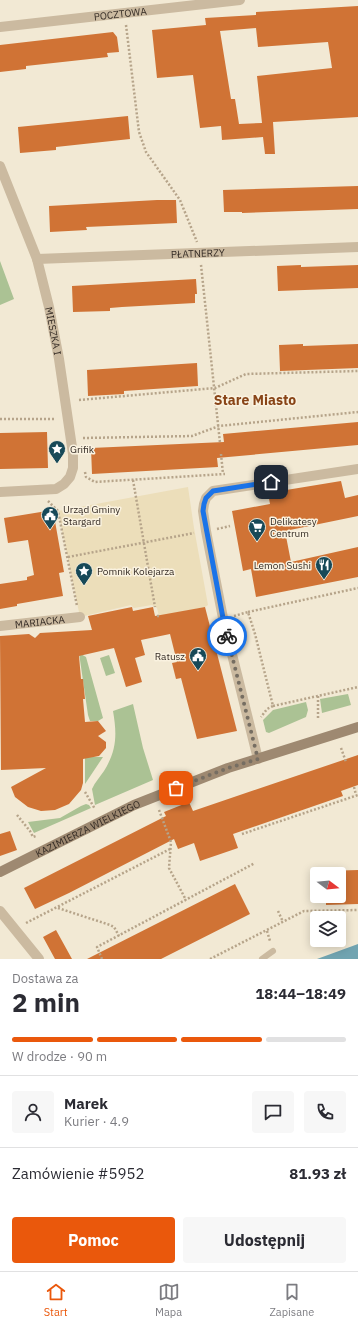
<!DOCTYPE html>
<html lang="pl">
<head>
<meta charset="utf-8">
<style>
  body { margin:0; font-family:"IBM Plex Sans",sans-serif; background:#f7f7f7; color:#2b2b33; height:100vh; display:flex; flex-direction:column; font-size:15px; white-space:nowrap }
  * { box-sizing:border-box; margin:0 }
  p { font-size:13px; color:#7c7c81 }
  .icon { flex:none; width:22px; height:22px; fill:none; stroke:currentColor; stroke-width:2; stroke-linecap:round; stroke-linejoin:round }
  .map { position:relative; height:959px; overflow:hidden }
  .details { display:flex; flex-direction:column; background:#fff; flex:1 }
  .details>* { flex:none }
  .needle { width:26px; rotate:106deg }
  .controls { position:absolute; left:310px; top:867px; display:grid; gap:8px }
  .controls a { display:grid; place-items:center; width:36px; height:36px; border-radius:4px; background:#fff; box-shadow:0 2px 10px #0003; font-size:20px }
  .pin { position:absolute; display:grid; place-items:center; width:34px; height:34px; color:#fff; margin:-17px; border-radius:8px; box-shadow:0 2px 6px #0006 }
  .courier { position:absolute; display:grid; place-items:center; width:40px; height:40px; margin:-20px; border:3px solid #1a73e8; border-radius:50%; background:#fff; color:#222; box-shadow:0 1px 5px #0007 }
  .summary em { font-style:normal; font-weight:700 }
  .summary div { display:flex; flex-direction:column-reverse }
  .summary { display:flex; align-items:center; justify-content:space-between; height:68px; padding:0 12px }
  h1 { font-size:26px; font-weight:700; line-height:30px }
  .bar { display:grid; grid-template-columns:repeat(4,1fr); gap:6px 4px; align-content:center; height:48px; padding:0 12px }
  .bar i { height:5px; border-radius:3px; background:#e1e1e2 }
  .bar .selected { background:#ea580c }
  .bar p { grid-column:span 4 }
  .line { display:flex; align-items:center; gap:10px; padding:0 12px; border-top:1px solid #e1e1e2 }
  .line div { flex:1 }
  .round { display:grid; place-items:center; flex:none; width:42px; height:42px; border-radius:4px; background:#f7f7f7 }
  .action { display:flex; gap:8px; margin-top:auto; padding:8px 12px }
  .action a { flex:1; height:46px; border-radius:4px; background:#ea580c; color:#fff; font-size:16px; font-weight:700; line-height:46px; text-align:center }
  .action a+a { background:#f7f7f7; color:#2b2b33 }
  .dock { display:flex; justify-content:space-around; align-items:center; height:56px; border-top:1px solid #e1e1e2; background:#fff; font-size:11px; color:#7c7c81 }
  .dock a { display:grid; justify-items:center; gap:2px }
  .dock .selected { color:#ea580c }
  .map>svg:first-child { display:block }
  .green { fill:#abc294 }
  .plaza { fill:#ecdeba }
  .water { fill:#71a4b1 }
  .building { fill:#d07335; fill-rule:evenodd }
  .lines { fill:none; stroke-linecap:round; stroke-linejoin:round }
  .path { stroke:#b6a48a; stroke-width:2.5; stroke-dasharray:2 2; stroke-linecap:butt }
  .lane { stroke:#cbbaa0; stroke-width:6 }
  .street { stroke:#cbbaa0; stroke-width:10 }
  .secondary { stroke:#9e8971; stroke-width:10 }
  .done { stroke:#766e62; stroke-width:4; stroke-dasharray:0 7.2 }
  .route { stroke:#1a73e8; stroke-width:5 }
  .labels { text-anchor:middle; stroke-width:3; stroke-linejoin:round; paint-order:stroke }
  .street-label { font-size:10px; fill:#342b24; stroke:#faf2e0 }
  .poi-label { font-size:10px; fill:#342b24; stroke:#faf2e0; text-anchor:start }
  .district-label { font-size:14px; font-weight:bold; fill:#884417; stroke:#faf2e0 }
</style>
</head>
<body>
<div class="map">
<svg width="358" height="959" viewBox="0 0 358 959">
  <rect width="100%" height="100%" fill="#f2e9d4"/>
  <!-- green -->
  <path class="green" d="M 0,261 L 14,299 L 0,305 Z
    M 79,653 L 86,657 L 103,718 L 98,721 L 90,721 L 88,715 Z
    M 109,655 L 115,673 L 106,676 L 100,658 Z
    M 348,694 L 351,705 L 322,713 L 320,699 Z
    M 306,702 L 308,710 L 306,717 L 269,733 L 266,732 L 263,720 L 273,710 Z
    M 133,704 L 143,748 L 153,780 L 95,805 L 92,789 C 95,782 100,777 104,771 C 117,750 117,734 113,711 Z
    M 85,757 L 103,757 L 85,784 Z
    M 86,804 L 89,805 L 91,808 L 34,833 L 28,822 L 60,818 L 81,806 Z"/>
  <!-- plaza -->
  <path class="plaza" d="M 188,487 L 194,528 L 208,605 L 205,607 L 159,616 L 157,608 L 152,605 L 134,608 L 131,605 L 80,617 L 58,511 Z"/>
  <!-- water -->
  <path class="water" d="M 358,944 L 358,959 L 317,959 Z"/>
  <!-- building -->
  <path class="building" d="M 358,6 L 358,117 L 273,122 L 275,154 L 265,154 L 263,137 L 222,140 L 221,126 L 200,128 L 193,75 L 157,78 L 152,30 L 206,25 L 205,18 L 256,15 L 256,12 ZM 256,28 L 258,47 L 328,42 L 332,68 L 257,76 L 262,123 L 239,124 L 235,99 L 231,99 L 220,31 Z
    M 113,32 L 117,37 L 119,52 L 107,53 L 108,57 L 26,66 L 26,69 L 0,72 L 0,45 Z
    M 128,116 L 130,139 L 56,147 L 56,150 L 20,153 L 18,127 Z
    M 358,186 L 358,209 L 242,213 L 242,212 L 224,212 L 223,190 Z
    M 157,200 L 176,200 L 177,223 L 86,227 L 87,230 L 50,232 L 49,206 Z
    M 301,265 L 301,267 L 358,265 L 358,288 L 278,291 L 277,266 Z
    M 196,279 L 197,294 L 195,294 L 195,303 L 122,307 L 110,308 L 110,311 L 73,312 L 72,286 Z
    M 303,344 L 303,346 L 358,344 L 358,368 L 280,371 L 279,345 Z
    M 197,363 L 198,386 L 124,391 L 124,394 L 88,396 L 87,370 Z
    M 358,422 L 358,445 L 217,458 L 218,467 L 92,474 L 91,448 L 224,442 L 223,434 Z
    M 47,432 L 48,468 L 0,469 L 0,433 Z
    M 341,481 L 345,498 L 358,495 L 358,516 L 285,531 L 291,562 L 358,547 L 358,577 L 256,597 L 251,569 L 243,571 L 232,511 L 270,504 L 268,493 Z
    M 53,510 L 64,572 L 59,573 L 63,596 L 17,604 L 17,606 L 0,609 L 0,584 L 27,580 L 27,577 L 34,575 L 28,540 L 8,543 L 4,518 Z
    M 132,607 L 133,611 L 153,607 L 155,616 L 205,607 L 237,731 L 197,739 L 181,678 L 176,679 L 172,663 L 177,662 L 170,634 L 141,640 L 145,655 L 135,658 L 142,682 L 126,687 L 114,648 L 79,656 L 81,679 L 83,679 L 85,699 L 83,699 L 85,722 L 98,721 L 106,731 L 98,736 L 106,742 L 106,748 L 99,756 L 83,759 L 83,783 L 81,790 L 69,804 L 55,810 L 41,811 L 28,807 L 15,797 L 11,787 L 46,768 L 1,770 L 0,636 L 29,634 L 35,638 L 40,633 L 92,630 L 88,616 Z
    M 358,755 L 358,785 L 341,791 L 343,796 L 233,834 L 238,848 L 200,861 L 194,843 L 178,849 L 174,839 L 69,893 L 35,909 L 24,888 L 166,816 L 164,812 L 189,802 L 193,811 Z
    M 10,831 L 17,850 L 0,856 L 0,834 Z
    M 358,870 L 358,904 L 326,905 L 326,896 L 339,896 L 339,874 L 325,874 L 325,871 Z
    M 235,884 L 250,914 L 161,959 L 87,959 Z
    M 56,930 L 72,959 L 55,959 L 43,937 Z"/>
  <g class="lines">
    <!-- path -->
    <path class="path" d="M 126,25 L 139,132 L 146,152 L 180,200 L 197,242
      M 201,265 L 220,443
      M 79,400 L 215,388 L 246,374 L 358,371
      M 0,419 L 56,419
      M 83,438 L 192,436 L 219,426 L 358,412
      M 221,454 L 223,474
      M 85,472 L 86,477 L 95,482 L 225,474
      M 133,480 L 155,607
      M 48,501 L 58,511 L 77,606
      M 217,529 L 230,526
      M 68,557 L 194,533
      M 248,612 L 358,588
      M 157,616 L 159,616
      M 234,616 L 248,612 L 255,634 L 273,706 L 267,709 L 261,717
      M 273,706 L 358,687
      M 318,718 L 318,696
      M 341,748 L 346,762
      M 354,787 L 356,795
      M 85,792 L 95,809
      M 159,810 L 171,842 L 169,868 L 186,900
      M 17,815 L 30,831 L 33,837 L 36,836
      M 242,834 L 358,795
      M 58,908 L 110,925 L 114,927 L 119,936
      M 278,911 L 283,922
      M 26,923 L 170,849
      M 267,931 L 270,941
      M 102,959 L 97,947 L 255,863
      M 210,959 L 304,911 L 358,910"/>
    <!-- lane -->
    <path class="lane" d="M 262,959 L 273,951"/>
    <!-- street -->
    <g class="street">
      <path id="s1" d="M 0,27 L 240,0"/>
      <path id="s2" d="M 0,166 L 37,259 L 49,307 L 59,359 L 73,454 L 73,468 L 70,477 L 64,484 L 56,489 L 0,492"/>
      <path id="s3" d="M 37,259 L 358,247"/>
      <path id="s4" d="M 0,626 L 80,617"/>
      <path d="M 258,759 L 223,618 L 206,531 L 203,511 L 204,504 L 206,498 L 213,491 L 358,469"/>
      <path d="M 0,911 L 39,959"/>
    </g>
    <!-- secondary -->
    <path class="secondary" id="s5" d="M 0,872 L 134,805 L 228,768 L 358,727"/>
  </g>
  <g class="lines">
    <!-- done -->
    <path class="done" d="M 176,788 L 228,768 L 258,759 L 227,636"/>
    <!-- route -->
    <path class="route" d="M 227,636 L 223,618 L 203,511 L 204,504 L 206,498 L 213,491 L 271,482"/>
  </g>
  <!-- icons -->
  <defs>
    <symbol id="sight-pin" viewBox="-11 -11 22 30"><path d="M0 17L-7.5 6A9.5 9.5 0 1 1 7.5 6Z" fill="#174958" stroke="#faf2e0"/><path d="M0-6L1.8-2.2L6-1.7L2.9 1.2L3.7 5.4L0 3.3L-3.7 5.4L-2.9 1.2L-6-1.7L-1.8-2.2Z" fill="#fff"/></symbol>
    <symbol id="civic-pin" viewBox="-11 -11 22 30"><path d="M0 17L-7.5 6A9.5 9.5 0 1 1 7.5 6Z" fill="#174958" stroke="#faf2e0"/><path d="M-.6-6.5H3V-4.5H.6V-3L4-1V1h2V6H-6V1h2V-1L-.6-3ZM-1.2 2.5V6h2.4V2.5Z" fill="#fff"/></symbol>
    <symbol id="supermarket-pin" viewBox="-11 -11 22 30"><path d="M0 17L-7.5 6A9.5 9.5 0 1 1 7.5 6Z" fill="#174958" stroke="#faf2e0"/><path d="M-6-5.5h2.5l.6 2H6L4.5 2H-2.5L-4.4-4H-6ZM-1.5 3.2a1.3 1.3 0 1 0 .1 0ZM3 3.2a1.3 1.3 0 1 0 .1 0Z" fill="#fff"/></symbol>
    <symbol id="restaurant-pin" viewBox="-11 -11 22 30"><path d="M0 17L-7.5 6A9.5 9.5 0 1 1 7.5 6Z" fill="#174958" stroke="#faf2e0"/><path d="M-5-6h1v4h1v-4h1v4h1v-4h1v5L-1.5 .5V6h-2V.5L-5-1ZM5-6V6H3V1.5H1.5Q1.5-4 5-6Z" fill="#fff"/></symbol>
  </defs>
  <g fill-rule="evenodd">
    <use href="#sight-pin" x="47" y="439" width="20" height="27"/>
    <use href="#civic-pin" x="40" y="505" width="20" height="27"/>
    <use href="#supermarket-pin" x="247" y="517" width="20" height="27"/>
    <use href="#restaurant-pin" x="314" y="555" width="20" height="27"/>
    <use href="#sight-pin" x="74" y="561" width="20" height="27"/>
    <use href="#civic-pin" x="188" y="646" width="20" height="27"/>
  </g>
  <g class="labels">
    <!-- street labels -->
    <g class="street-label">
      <text dy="4" stroke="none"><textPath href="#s1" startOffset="121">POCZTOWA</textPath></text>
      <text dy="4" stroke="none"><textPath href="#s3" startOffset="161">PŁATNERZY</textPath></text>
      <text dy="4" stroke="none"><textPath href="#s2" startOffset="174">MIESZKA I</textPath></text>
      <text dy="4" stroke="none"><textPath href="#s4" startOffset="40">MARIACKA</textPath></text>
      <text dy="4" stroke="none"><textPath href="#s5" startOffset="98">KAZIMIERZA WIELKIEGO</textPath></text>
    </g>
    <!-- poi labels -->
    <g class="poi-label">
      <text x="70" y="453">Grifik</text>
      <text x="63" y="513">Urząd Gminy<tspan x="63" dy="12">Stargard</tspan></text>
      <text x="270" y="525">Delikatesy<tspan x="270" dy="12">Centrum</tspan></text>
      <text x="311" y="569" text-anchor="end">Lemon Sushi</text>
      <text x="97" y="575">Pomnik Kolejarza</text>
      <text x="185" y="660" text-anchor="end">Ratusz</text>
    </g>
    <!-- district labels -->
    <g class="district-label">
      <text x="255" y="405">Stare Miasto</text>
    </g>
  </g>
</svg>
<div class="controls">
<a><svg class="needle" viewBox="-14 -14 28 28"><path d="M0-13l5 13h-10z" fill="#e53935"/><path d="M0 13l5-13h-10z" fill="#7c7c81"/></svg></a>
<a><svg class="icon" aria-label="layers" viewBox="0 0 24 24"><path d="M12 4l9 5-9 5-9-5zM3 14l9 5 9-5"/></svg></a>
</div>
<div class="pin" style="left:176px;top:788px;background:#ea580c"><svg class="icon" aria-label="bag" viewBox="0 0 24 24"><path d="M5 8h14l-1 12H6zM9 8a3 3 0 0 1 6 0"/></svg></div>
<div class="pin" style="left:271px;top:482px;background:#1f2937"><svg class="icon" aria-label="home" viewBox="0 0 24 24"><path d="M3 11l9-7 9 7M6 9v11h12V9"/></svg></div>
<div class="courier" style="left:227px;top:636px"><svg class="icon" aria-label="bike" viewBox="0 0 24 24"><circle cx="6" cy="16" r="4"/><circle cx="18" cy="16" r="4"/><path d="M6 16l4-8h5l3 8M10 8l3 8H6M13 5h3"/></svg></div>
</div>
<section class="details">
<div class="summary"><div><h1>2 min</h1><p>Dostawa za</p></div><em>18:44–18:49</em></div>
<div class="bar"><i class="selected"></i><i class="selected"></i><i class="selected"></i><i></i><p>W drodze · 90 m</p></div>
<div class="line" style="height:72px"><a class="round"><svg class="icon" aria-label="person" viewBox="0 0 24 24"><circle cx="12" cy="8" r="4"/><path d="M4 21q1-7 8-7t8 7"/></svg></a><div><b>Marek</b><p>Kurier · 4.9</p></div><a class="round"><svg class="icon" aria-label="chat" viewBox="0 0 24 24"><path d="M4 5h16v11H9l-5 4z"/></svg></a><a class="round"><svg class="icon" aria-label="phone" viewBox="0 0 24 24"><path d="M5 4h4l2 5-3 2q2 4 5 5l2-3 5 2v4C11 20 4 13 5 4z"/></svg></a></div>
<div class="line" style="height:52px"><div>Zamówienie #5952</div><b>81.93 zł</b></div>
<div class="action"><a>Pomoc</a><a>Udostępnij</a></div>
</section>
<nav class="dock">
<a class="selected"><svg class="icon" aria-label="home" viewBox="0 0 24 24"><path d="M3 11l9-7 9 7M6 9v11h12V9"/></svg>Start</a>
<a><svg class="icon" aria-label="map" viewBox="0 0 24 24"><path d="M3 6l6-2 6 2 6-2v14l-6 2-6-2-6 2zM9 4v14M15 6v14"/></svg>Mapa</a>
<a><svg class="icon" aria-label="saved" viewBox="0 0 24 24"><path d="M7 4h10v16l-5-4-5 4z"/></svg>Zapisane</a>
</nav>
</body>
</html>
